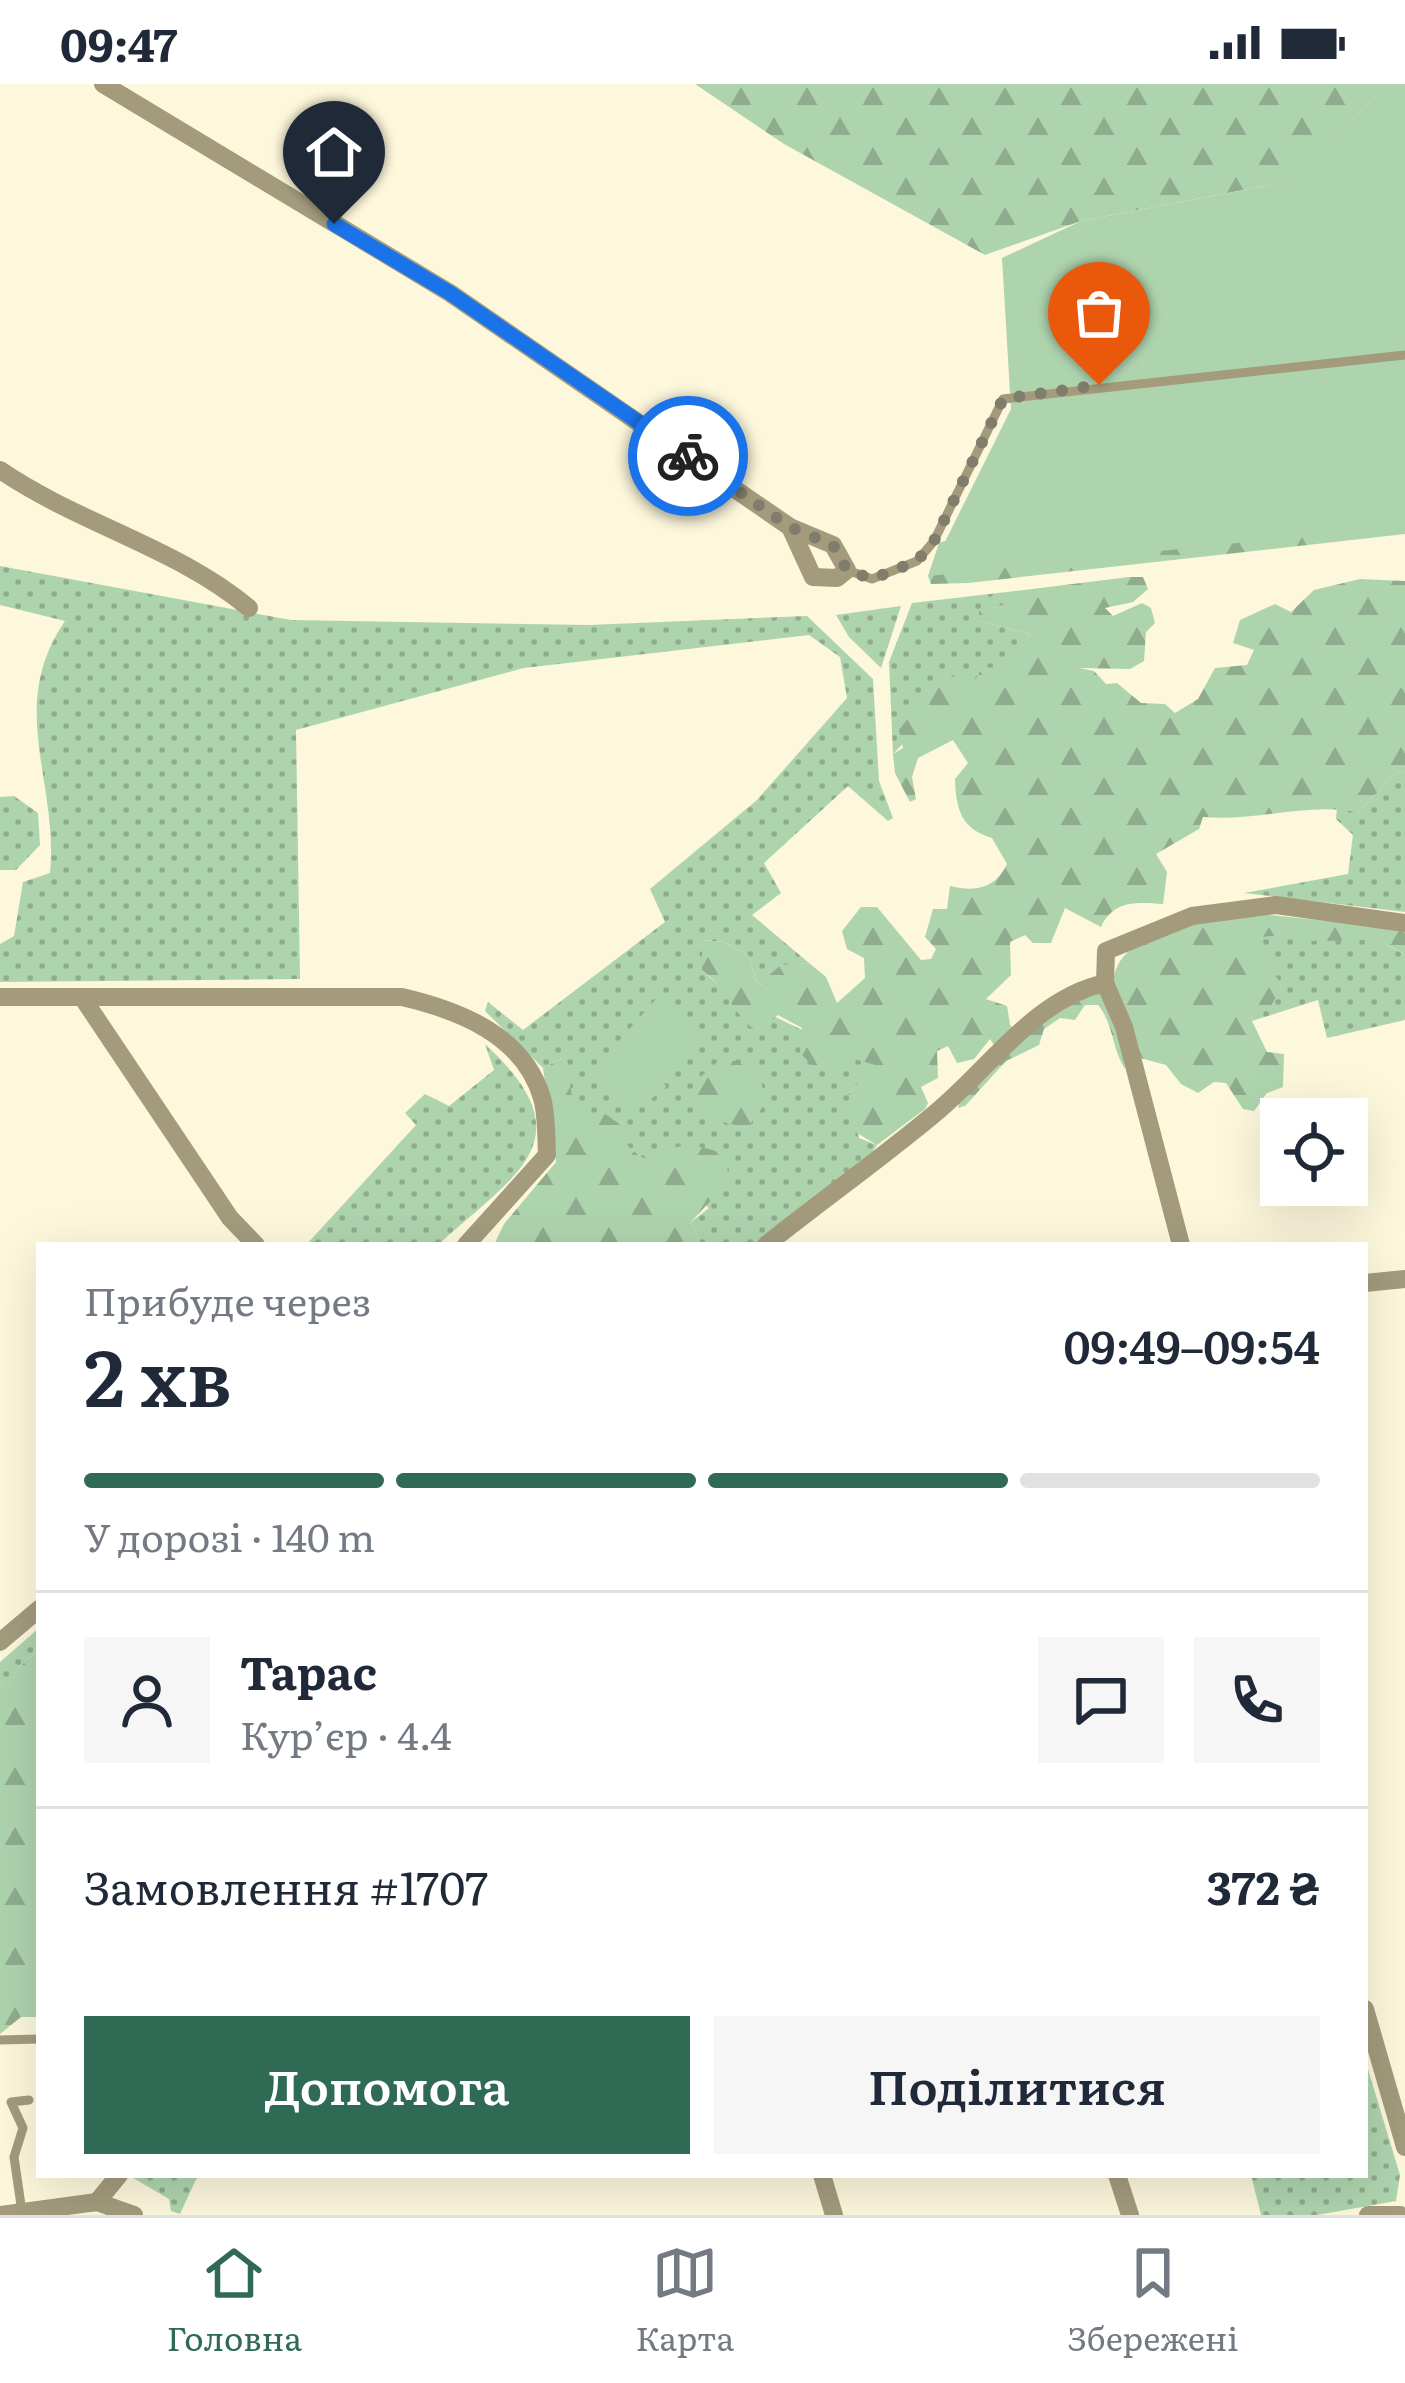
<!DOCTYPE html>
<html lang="uk">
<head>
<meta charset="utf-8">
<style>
  body { margin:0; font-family:Literata,serif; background:#f6f6f7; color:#1f2937; height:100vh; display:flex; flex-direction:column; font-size:45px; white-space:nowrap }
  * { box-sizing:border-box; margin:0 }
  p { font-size:39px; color:#747a83 }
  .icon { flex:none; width:66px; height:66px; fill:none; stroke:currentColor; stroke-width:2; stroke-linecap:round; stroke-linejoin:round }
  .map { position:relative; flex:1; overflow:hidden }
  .side { position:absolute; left:36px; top:1158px; width:1332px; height:936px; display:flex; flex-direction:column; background:#fff; border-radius:0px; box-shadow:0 12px 48px #0002 }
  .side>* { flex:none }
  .fabs { position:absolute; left:1260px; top:1014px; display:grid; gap:24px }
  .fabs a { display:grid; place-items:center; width:108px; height:108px; border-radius:0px; background:#fff; box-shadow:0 12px 48px #0002; font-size:60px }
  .pin { position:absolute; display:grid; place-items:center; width:102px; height:102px; color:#fff; margin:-123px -51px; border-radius:50% 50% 50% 0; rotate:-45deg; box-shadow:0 0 12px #0007 }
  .pin .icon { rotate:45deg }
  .courier { position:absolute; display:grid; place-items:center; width:120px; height:120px; margin:-60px; border:9px solid #1a73e8; border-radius:50%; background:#fff; color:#222; box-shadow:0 3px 15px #0007 }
  .overview em { font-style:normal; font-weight:600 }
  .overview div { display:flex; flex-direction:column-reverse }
  .overview { display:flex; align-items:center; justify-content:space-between; height:204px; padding:0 48px }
  h1 { font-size:78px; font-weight:600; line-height:90px }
  .bar { display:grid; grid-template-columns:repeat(4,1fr); gap:18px 12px; align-content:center; height:144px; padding:0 48px }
  .bar i { height:15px; border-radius:9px; background:#e0e1e3 }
  .bar .on { background:#2f6a54 }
  .bar p { grid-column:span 4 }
  .line { display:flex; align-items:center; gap:30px; padding:0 48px; border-top:3px solid #e0e1e3 }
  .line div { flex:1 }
  .round { display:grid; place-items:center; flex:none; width:126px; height:126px; border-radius:0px; background:#f6f6f7 }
  .button { display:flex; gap:24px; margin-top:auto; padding:24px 48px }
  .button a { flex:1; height:138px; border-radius:0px; background:#2f6a54; color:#fff; font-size:48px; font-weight:600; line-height:138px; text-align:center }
  .button a+a { background:#f6f6f7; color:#1f2937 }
  .status { display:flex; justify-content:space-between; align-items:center; height:84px; padding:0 60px; background:#fff; direction:ltr }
  .status svg { height:33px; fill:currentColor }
  .dock { display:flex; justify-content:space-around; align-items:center; height:168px; border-top:3px solid #e0e1e3; background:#fff; font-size:33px; color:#747a83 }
  .dock a { display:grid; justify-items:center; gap:6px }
  .dock .on { color:#2f6a54 }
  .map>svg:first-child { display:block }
  .grass { fill:url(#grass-dots) }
  .forest { fill:url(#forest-firs) }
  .green { fill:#aed4ae }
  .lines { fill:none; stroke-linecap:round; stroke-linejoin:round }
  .lane { stroke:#a39b7c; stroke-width:9 }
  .street { stroke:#a39b7c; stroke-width:18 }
  .done { stroke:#817d6d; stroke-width:12; stroke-dasharray:0 21.6 }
  .route { stroke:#1a73e8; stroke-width:15 }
</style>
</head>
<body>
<div class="status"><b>09:47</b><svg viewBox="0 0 49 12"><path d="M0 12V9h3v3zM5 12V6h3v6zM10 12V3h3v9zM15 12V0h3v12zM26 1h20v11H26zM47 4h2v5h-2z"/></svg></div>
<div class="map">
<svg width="1405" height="2131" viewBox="0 0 1405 2131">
  <defs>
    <pattern id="grass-dots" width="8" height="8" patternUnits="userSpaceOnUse" patternTransform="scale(3)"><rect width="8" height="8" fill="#aed4ae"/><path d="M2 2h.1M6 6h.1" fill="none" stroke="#8fad8e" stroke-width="1.8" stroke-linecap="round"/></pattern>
    <pattern id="forest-firs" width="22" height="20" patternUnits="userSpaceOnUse" patternTransform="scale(3)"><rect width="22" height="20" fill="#aed4ae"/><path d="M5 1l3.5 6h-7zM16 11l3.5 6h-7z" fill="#8fad8e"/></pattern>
  </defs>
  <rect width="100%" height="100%" fill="#fdf7dc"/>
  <!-- grass -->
  <path class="grass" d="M 0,482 L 291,536 L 589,541 L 807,532 L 873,595 L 879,697 L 893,734 L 888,737 L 848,702 L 764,779 L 781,809 L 752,831 L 809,879 L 781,882 L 770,890 L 770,908 L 756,897 L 749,872 L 724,858 L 702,856 L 702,886 L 729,911 L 876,981 L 849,1009 L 859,1054 L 877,1061 L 868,1075 L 759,1161 L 701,1161 L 691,1138 L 709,1124 L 627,1062 L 574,1035 L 562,974 L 543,984 L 485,927 L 488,918 L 523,946 L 665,838 L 650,805 L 757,716 L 847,614 L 840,573 L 809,551 L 524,584 L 296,646 L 300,895 L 0,898 L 0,860 L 14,852 L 23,798 L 50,789 C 59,698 6,623 65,537 L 0,521 Z
    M 1007,508 L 1004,521 L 980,527 L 979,537 L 1030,550 L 1009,584 L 980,606 L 960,601 L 893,670 L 889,578 L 912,519 Z
    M 901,522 L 881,584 L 849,553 L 836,531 Z
    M 1398,687 L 1405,688 L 1405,828 L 1244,809 L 1348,790 L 1353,751 L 1336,735 L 1337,724 L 1358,728 Z
    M 14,712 L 38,729 L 40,761 L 16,786 L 0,786 L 0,713 Z
    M 1272,849 C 1319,858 1366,843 1405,871 L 1405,936 L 1327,954 L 1318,916 L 1252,937 L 1257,924 L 1282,903 L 1254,856 Z
    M 485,960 C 589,1056 515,1090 438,1161 L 306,1161 L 416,1041 L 405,1029 L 425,1010 L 449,1022 L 494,986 Z
    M 39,1544 L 39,1566 L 17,1585 L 10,1603 L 0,1600 L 0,1578 Z
    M 1367,1982 L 1400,2091 L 1396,2117 L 1317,2131 L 1261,2131 L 1251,2091 L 1365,2091 Z
    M 128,2091 L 198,2091 L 180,2130 L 171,2127 L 169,2115 Z"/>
  <!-- forest -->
  <path class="forest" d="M 695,0 L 1377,0 L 1377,10 L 1296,96 L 1081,137 L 985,171 L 784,60 Z
    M 1405,387 L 1405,450 L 968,499 L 931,500 L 928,492 L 939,459 L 982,445 Z
    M 1129,493 L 1143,493 L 1148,505 L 1133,518 L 1105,524 L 1113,532 L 1142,519 L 1151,524 L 1155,539 L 1146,548 L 1144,577 L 1130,585 L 1079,584 L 1094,587 L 1106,600 L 1117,599 L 1141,619 L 1165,620 L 1175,629 L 1198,615 L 1215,584 L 1247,581 L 1254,566 L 1233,559 L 1240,536 L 1275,520 L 1291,528 L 1314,506 L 1360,495 L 1405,497 L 1405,688 L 1398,687 L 1358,728 C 1306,718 1256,738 1203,733 L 1199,745 L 1156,770 L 1167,788 L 1163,820 C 1137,818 1113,816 1101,843 L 1065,824 L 1051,859 L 1033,859 L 1025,851 L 1010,858 L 1011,891 L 986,915 L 1007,922 L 1010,941 L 1022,954 L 1054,922 L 1100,908 L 1123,962 L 1125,985 C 1112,965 1113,938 1098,921 L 1085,921 L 1075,936 L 1060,934 L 1044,945 L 1039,961 L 1006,977 L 965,1022 L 958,1024 L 960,1016 L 1000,970 L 990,955 L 974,975 L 957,979 L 948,962 L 937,967 L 938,994 L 921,1003 L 928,1019 L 925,1025 L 877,1061 L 850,1045 L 849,1009 L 875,981 L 851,974 L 838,987 L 813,982 L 800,969 L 802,944 L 778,931 L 767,941 L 751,943 C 730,924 725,903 702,886 L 702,856 L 724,858 L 749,872 L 756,897 L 769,907 L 770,890 L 781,881 L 809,879 L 826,893 L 837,919 L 865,894 L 864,874 L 847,865 L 842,847 L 861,823 L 877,823 L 921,876 L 931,875 L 936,865 L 925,853 L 933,825 L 947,825 L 950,802 C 975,808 995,805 1007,780 L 992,754 C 961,745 956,725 955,695 L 968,679 L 953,656 L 918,674 L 912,693 L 916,715 L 910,718 L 895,689 L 893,670 L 903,664 L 899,646 L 927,610 L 956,591 L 961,601 L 979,605 L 975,596 L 982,584 L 1009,583 L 1030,550 L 979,537 L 979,527 L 1003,521 L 1007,508 Z
    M 1251,829 L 1405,845 L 1405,871 C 1373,848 1348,858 1312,857 C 1289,856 1277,847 1255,856 L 1282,903 L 1269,925 L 1257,925 L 1252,937 L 1267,968 L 1284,970 L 1283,1003 L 1267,1009 L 1254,1027 L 1243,1025 L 1226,999 L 1214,998 L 1198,1009 L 1181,1000 L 1166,981 L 1140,974 C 1132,954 1119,933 1115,912 C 1100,846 1209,836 1251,829 Z
    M 724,972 L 760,989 L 765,1020 L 747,1044 L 703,1033 L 694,999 Z
    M 562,974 L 568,979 L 574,1034 L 601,1027 L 625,1044 L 627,1062 L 647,1077 C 674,1057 698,1059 728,1072 L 727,1099 L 691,1138 L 701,1161 L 494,1161 L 504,1140 L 556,1078 L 543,984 Z
    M 39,1566 L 39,1933 L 21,1933 L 0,1950 L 0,1600 L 10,1602 L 17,1585 Z"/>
  <!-- green -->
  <path class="green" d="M 1377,0 L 1405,0 L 1405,441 L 928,492 L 1011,325 L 1002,174 L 1081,137 L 1295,96 L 1377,10 Z
    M 657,914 L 702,949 L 661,994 L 666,1003 L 629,1033 L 592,987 Z"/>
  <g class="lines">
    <!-- lane -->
    <path class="lane" d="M 847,486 L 872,495 L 917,477 L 934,457 L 1003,315 L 1405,271
      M 0,1956 L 39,1955
      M 22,2128 L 14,2073 L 23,2044 L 11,2018 L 29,2016"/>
    <!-- street -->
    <path class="street" d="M 103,0 L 450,209 L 790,443 L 833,461 L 847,486 L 837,494 L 813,493 L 790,443
      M 0,386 C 79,440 176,463 249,524
      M 0,913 L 402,913 C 458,926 524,951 542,1014 C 547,1031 546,1053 547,1071 L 466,1161
      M 82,913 L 230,1134 L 256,1161
      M 766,1161 C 821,1117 879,1076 933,1031 C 989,986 1033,915 1105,899
      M 1181,1161 L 1124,943 L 1105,899 L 1106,867 L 1192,832 L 1276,821 L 1405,839
      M 1365,1199 L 1405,1195
      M 0,1558 L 39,1525
      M 1365,1925 L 1405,2063
      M 822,2091 L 834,2131
      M 1117,2091 L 1130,2131
      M 97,2118 L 119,2091
      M 0,2131 L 97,2118 L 134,2131
      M 1368,2131 L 1400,2131"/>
  </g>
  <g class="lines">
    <!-- done -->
    <path class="done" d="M 688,372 L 790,443 L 833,461 L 847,486 L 872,495 L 917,477 L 934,457 L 1003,315 L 1099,301"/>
    <!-- route -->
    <path class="route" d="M 334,140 L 450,209 L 688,372"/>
  </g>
</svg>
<div class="fabs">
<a><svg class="icon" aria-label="locate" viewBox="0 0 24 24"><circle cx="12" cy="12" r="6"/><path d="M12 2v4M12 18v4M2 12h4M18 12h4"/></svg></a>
</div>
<div class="pin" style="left:1099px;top:301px;background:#ea580c"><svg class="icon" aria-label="bag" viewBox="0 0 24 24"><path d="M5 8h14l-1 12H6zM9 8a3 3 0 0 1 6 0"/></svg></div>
<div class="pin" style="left:334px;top:140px;background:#1f2937"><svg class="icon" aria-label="home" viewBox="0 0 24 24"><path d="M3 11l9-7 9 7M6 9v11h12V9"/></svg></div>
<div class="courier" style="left:688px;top:372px"><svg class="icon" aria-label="bike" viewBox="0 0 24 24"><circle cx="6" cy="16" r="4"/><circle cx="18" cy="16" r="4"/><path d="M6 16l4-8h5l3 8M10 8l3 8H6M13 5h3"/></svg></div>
<section class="side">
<div class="overview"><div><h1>2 хв</h1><p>Прибуде через</p></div><em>09:49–09:54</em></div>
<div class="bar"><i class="on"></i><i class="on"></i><i class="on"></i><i></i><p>У дорозі · 140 m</p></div>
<div class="line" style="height:216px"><a class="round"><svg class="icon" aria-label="person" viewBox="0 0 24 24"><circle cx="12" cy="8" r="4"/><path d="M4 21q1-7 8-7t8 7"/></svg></a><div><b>Тарас</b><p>Кур’єр · 4.4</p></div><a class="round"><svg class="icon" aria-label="chat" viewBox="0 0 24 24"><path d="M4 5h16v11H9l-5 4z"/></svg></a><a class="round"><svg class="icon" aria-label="phone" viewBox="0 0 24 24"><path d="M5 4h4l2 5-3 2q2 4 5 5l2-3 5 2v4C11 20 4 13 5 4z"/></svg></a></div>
<div class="line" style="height:156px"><div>Замовлення #1707</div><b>372 ₴</b></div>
<div class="button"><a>Допомога</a><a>Поділитися</a></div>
</section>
</div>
<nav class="dock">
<a class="on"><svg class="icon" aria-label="home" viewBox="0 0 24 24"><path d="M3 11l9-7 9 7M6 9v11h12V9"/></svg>Головна</a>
<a><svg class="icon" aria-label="map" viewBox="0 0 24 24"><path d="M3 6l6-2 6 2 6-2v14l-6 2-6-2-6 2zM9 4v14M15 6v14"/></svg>Карта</a>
<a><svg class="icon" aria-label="saved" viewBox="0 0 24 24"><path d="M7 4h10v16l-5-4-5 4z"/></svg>Збережені</a>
</nav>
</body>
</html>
